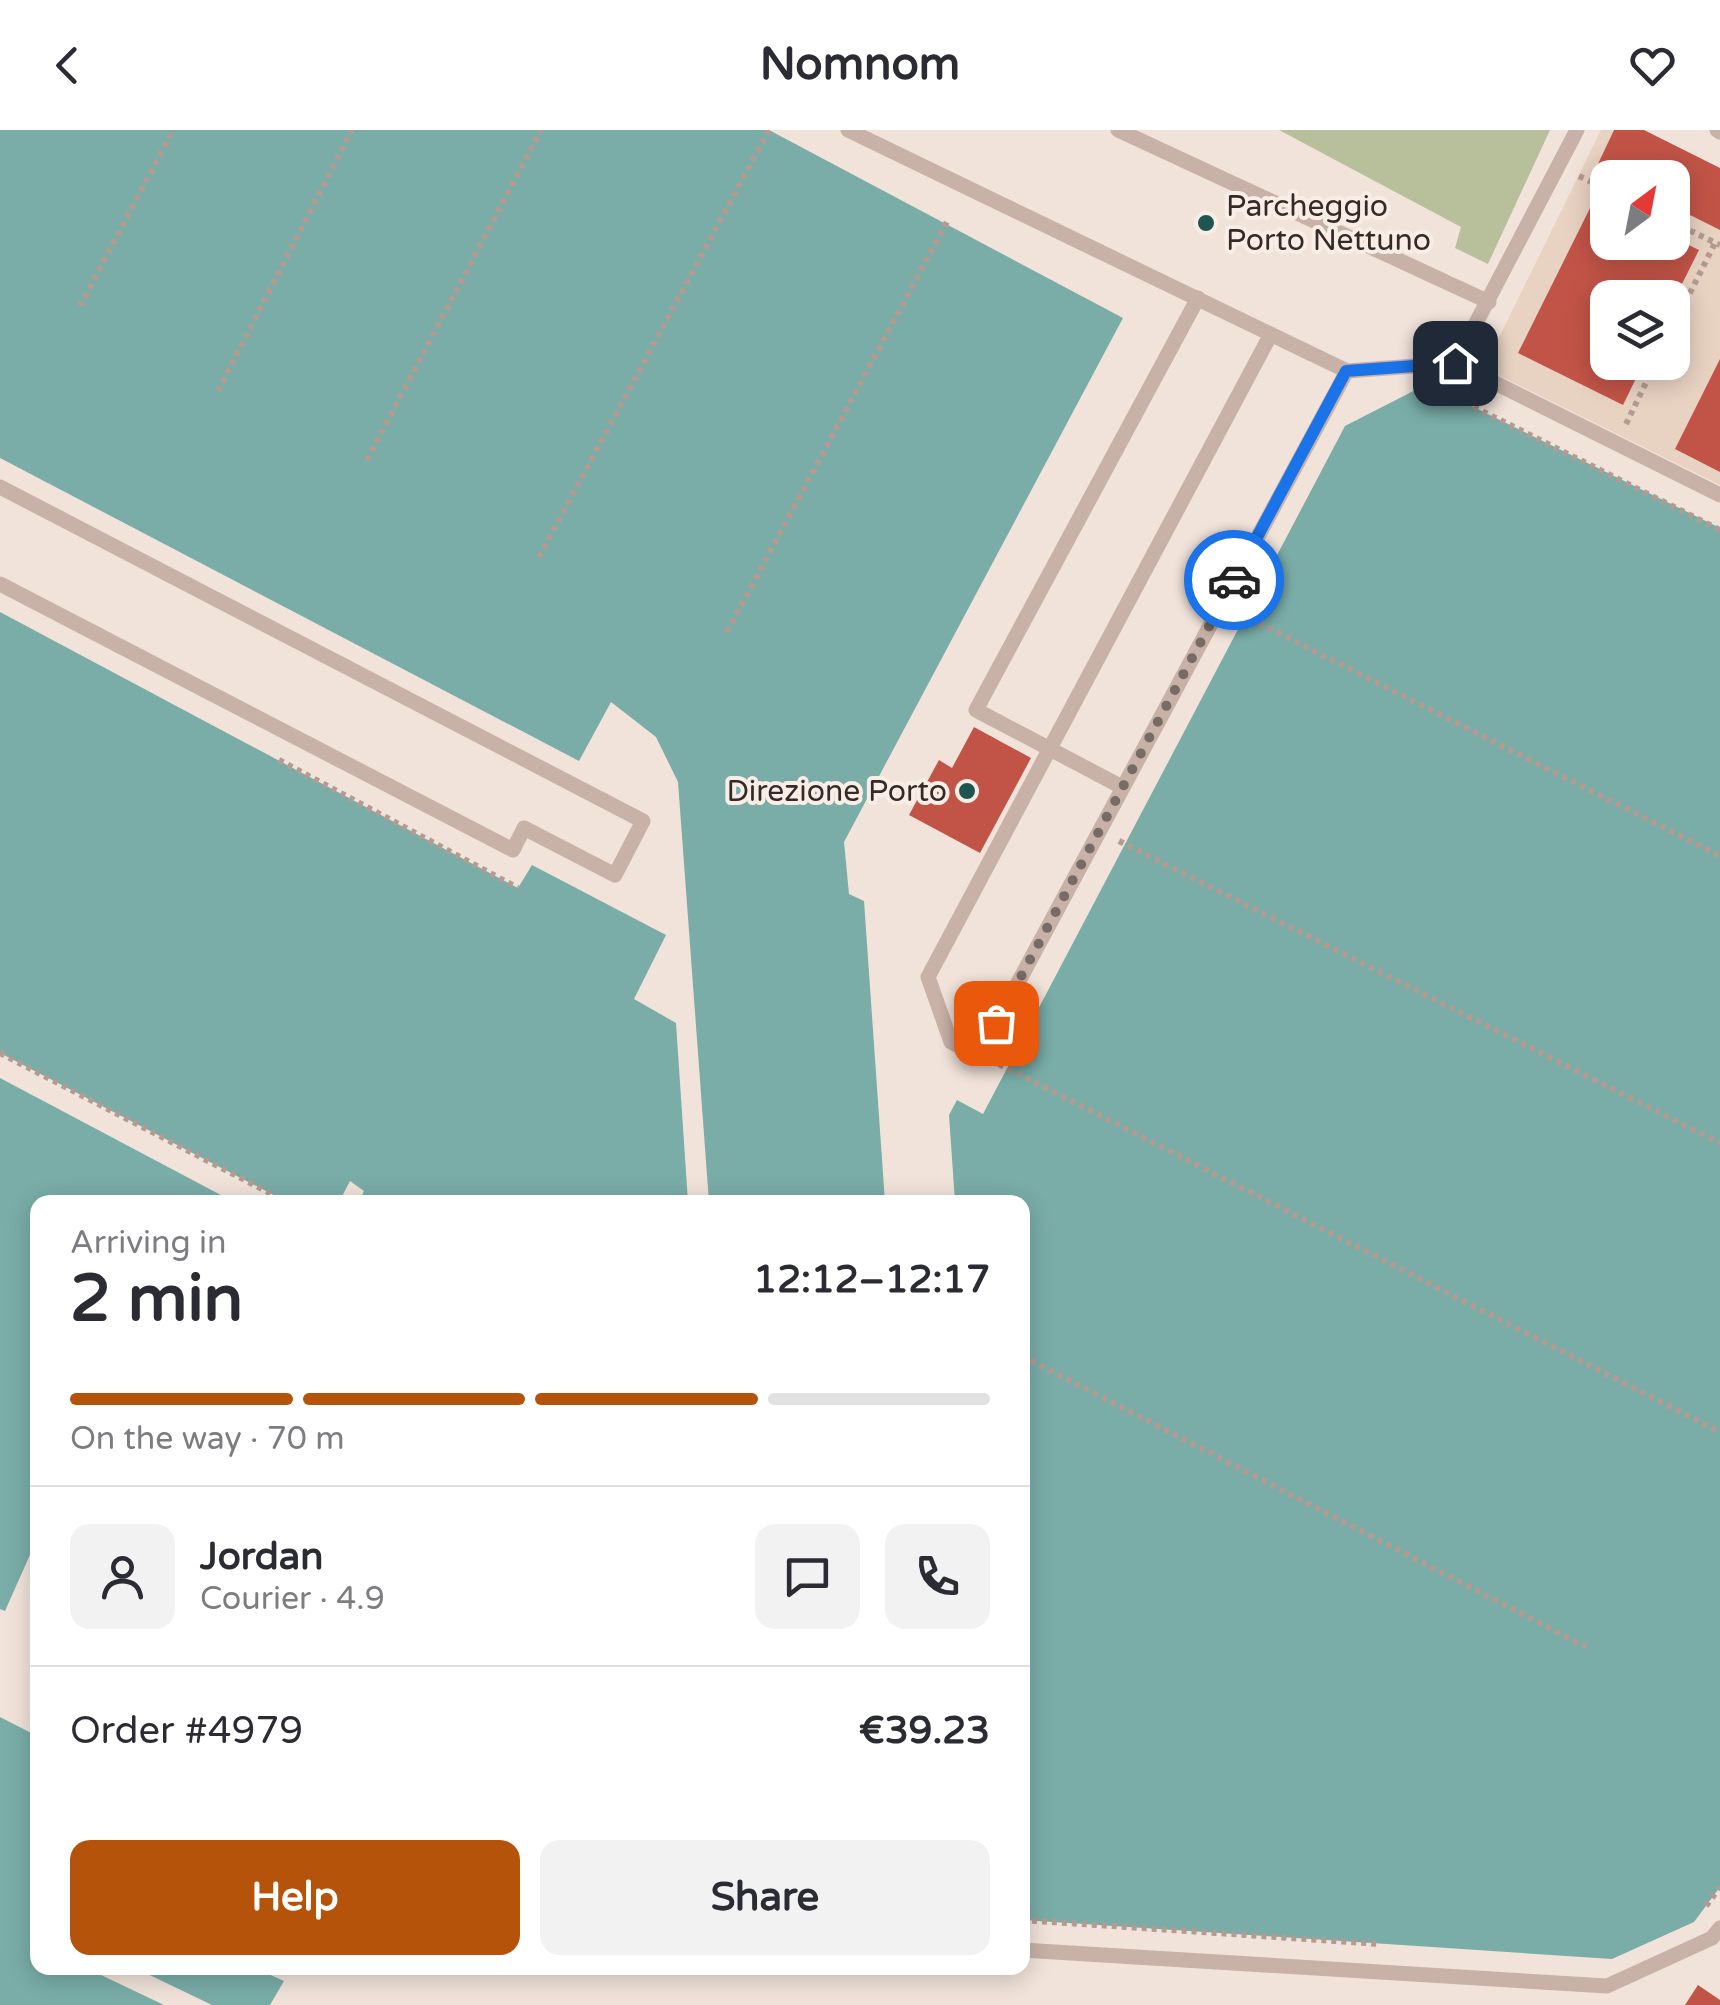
<!DOCTYPE html>
<html lang="en">
<head>
<meta charset="utf-8">
<style>
  body { margin:0; font-family:"Varela Round",sans-serif; background:#f2f2f3; color:#2b2b33; height:100vh; display:flex; flex-direction:column; font-size:38px; white-space:nowrap }
  * { box-sizing:border-box; margin:0 }
  p { font-size:32px; color:#7c7c81 }
  .icon { flex:none; width:55px; height:55px; fill:none; stroke:currentColor; stroke-width:2; stroke-linecap:round; stroke-linejoin:round }
  .map { position:relative; flex:1; overflow:hidden }
  .details { position:absolute; left:30px; top:1065px; width:1000px; height:780px; display:flex; flex-direction:column; background:#fff; border-radius:20px; box-shadow:0 5px 25px #0003 }
  .details>* { flex:none }
  .needle { width:65px; rotate:32deg }
  .tools { position:absolute; left:1590px; top:30px; display:grid; gap:20px }
  .tools a { display:grid; place-items:center; width:100px; height:100px; border-radius:20px; background:#fff; box-shadow:0 5px 25px #0003; font-size:50px }
  .pin { position:absolute; display:grid; place-items:center; width:85px; height:85px; color:#fff; margin:-42px; border-radius:20px; box-shadow:0 5px 15px #0006 }
  .courier { position:absolute; display:grid; place-items:center; width:100px; height:100px; margin:-50px; border:8px solid #1a73e8; border-radius:50%; background:#fff; color:#222; box-shadow:0 2px 12px #0007 }
  .head em { font-style:normal; font-weight:800 }
  .head div { display:flex; flex-direction:column-reverse }
  .head { display:flex; align-items:center; justify-content:space-between; height:170px; padding:0 40px }
  h1 { font-size:65px; font-weight:800; line-height:75px }
  .bar { display:grid; grid-template-columns:repeat(4,1fr); gap:15px 10px; align-content:center; height:120px; padding:0 40px }
  .bar i { height:12px; border-radius:8px; background:#e1e1e2 }
  .bar .current { background:#b45309 }
  .bar p { grid-column:span 4 }
  .line { display:flex; align-items:center; gap:25px; padding:0 40px; border-top:2px solid #e1e1e2 }
  .line div { flex:1 }
  .round { display:grid; place-items:center; flex:none; width:105px; height:105px; border-radius:20px; background:#f2f2f3 }
  .cta { display:flex; gap:20px; margin-top:auto; padding:20px 40px }
  .cta a { flex:1; height:115px; border-radius:20px; background:#b45309; color:#fff; font-size:40px; font-weight:800; line-height:115px; text-align:center }
  .cta a+a { background:#f2f2f3; color:#2b2b33 }
  header { display:flex; justify-content:space-between; align-items:center; height:130px; padding:0 40px; background:#fff; font-size:45px; font-weight:800 }
  .map>svg:first-child { display:block }
  .green { fill:#b8bf9b }
  .plaza { fill:#e8d2c2 }
  .water { fill:#7aada8 }
  .building { fill:#c25447 }
  .lines { fill:none; stroke-linecap:round; stroke-linejoin:round }
  .path { stroke:#b49b91; stroke-width:6; stroke-dasharray:5 5; stroke-linecap:butt }
  .lane { stroke:#c8b1a7; stroke-width:15 }
  .done { stroke:#776b66; stroke-width:10; stroke-dasharray:0 18 }
  .route { stroke:#1a73e8; stroke-width:12 }
  .poi-dot { fill:#1e5551; stroke:#f9eee6; stroke-width:4 }
  .labels { text-anchor:middle; stroke-width:8; stroke-linejoin:round; paint-order:stroke }
  .poi-label { font-size:30px; fill:#352a27; stroke:#f9eee6; text-anchor:start }
</style>
</head>
<body>
<header><svg class="icon" aria-label="back" viewBox="0 0 24 24"><path d="M15 5l-7 7 7 7"/></svg>Nomnom<svg class="icon" aria-label="heart" viewBox="0 0 24 24"><path d="M12 20l-8-8c-3-5 5-10 8-4 3-6 11-1 8 4z"/></svg></header>
<div class="map">
<svg width="1720" height="1875" viewBox="0 0 1720 1875">
  <rect width="100%" height="100%" fill="#f1e3da"/>
  <!-- green -->
  <path class="green" d="M 1279,0 L 1550,0 L 1488,134 L 1455,118 L 1461,97 Z"/>
  <!-- plaza -->
  <path class="plaza" d="M 1601,0 L 1614,0 L 1596,38 L 1614,47 L 1608,48 L 1607,75 L 1594,69 L 1519,222 L 1623,274 L 1644,233 L 1672,232 L 1673,174 L 1699,120 L 1673,107 L 1673,76 L 1720,100 L 1720,355 L 1484,238 Z"/>
  <!-- water -->
  <path class="water" d="M 0,0 L 769,0 L 1123,188 L 844,712 L 849,764 L 864,771 L 885,1072 L 709,1072 L 678,652 L 656,607 L 611,572 L 579,631 L 0,328 Z
    M 1427,254 L 1720,398 L 1720,1757 L 1694,1792 L 1612,1829 L 1023,1790 L 1022,1072 L 955,1072 L 949,985 L 957,970 L 983,984 L 1345,296 Z
    M 0,482 L 518,758 L 532,735 L 666,805 L 634,869 L 676,893 L 688,1072 L 359,1072 L 364,1061 L 350,1051 L 339,1072 L 287,1072 L 0,923 Z
    M 0,948 L 234,1072 L 38,1072 L 37,1409 L 5,1481 L 0,1479 Z
    M 0,1587 L 37,1606 L 38,1838 L 100,1838 L 99,1844 L 164,1875 L 0,1875 Z
    M 135,1838 L 255,1838 L 284,1851 L 270,1875 L 212,1875 Z"/>
  <!-- building -->
  <path class="building" d="M 1614,0 L 1644,0 L 1720,38 L 1720,100 L 1672,76 L 1672,48 L 1614,48 L 1596,38 Z
    M 1595,68 L 1608,75 L 1608,112 L 1672,112 L 1672,107 L 1699,120 L 1672,174 L 1672,168 L 1608,168 L 1608,232 L 1644,232 L 1623,275 L 1518,223 Z
    M 1720,229 L 1720,342 L 1675,319 Z
    M 974,597 L 1031,628 L 980,723 L 909,685 L 939,630 L 952,638 Z
    M 1698,1855 L 1720,1870 L 1720,1875 L 1685,1875 Z"/>
  <g class="lines">
    <!-- path -->
    <path class="path" d="M 1579,46 L 1608,60
      M 1672,92 L 1720,115
      M 80,176 L 173,0
      M 1672,199 L 1715,113
      M 1438,259 L 1720,400
      M 218,261 L 352,0
      M 1626,294 L 1656,232
      M 367,330 L 541,0
      M 539,427 L 769,0
      M 1241,484 L 1720,726
      M 727,502 L 949,88
      M 279,630 L 518,758
      M 1119,711 L 1720,1013
      M 0,923 L 287,1072
      M 999,934 L 1720,1302
      M 1022,1226 L 1588,1518
      M 1706,1776 L 1720,1757
      M 1022,1790 L 1380,1814"/>
    <!-- lane -->
    <path class="lane" d="M 848,0 L 1347,241 L 1455,233 L 1577,0
      M 1118,0 L 1489,172
      M 1717,0 L 1720,2
      M 1271,204 L 928,847 L 951,912 L 978,927 L 1347,241
      M 1455,233 L 1720,365
      M 0,357 L 643,691 L 615,745 L 524,698 L 513,720 L 0,454
      M 1122,657 L 976,580 L 1198,168
      M 1022,1820 L 1607,1856 L 1712,1808 L 1720,1798"/>
  </g>
  <g class="lines">
    <!-- done -->
    <path class="done" d="M 996,893 L 1234,450"/>
    <!-- route -->
    <path class="route" d="M 1234,450 L 1346,241 L 1455,233"/>
  </g>
  <!-- markers -->
  <g class="poi-dot">
    <circle cx="1206" cy="93" r="10"/>
    <circle cx="967" cy="661" r="10"/>
  </g>
  <g class="labels">
    <!-- poi labels -->
    <g class="poi-label">
      <text x="1226" y="86">Parcheggio<tspan x="1226" dy="34">Porto Nettuno</tspan></text>
      <text x="947" y="671" text-anchor="end">Direzione Porto</text>
    </g>
  </g>
</svg>
<div class="tools">
<a><svg class="needle" viewBox="-14 -14 28 28"><path d="M0-13l5 13h-10z" fill="#e53935"/><path d="M0 13l5-13h-10z" fill="#7c7c81"/></svg></a>
<a><svg class="icon" aria-label="layers" viewBox="0 0 24 24"><path d="M12 4l9 5-9 5-9-5zM3 14l9 5 9-5"/></svg></a>
</div>
<div class="pin" style="left:996px;top:893px;background:#ea580c"><svg class="icon" aria-label="bag" viewBox="0 0 24 24"><path d="M5 8h14l-1 12H6zM9 8a3 3 0 0 1 6 0"/></svg></div>
<div class="pin" style="left:1455px;top:233px;background:#1f2937"><svg class="icon" aria-label="home" viewBox="0 0 24 24"><path d="M3 11l9-7 9 7M6 9v11h12V9"/></svg></div>
<div class="courier" style="left:1234px;top:450px"><svg class="icon" aria-label="car" viewBox="0 0 24 24"><path d="M5 17H2v-5l4-1 3-4h7l3 4 3 1v5h-3M9 17h6M6 11h13"/><circle cx="7" cy="17" r="2"/><circle cx="17" cy="17" r="2"/></svg></div>
<section class="details">
<div class="head"><div><h1>2 min</h1><p>Arriving in</p></div><em>12:12–12:17</em></div>
<div class="bar"><i class="current"></i><i class="current"></i><i class="current"></i><i></i><p>On the way · 70 m</p></div>
<div class="line" style="height:180px"><a class="round"><svg class="icon" aria-label="person" viewBox="0 0 24 24"><circle cx="12" cy="8" r="4"/><path d="M4 21q1-7 8-7t8 7"/></svg></a><div><b>Jordan</b><p>Courier · 4.9</p></div><a class="round"><svg class="icon" aria-label="chat" viewBox="0 0 24 24"><path d="M4 5h16v11H9l-5 4z"/></svg></a><a class="round"><svg class="icon" aria-label="phone" viewBox="0 0 24 24"><path d="M5 4h4l2 5-3 2q2 4 5 5l2-3 5 2v4C11 20 4 13 5 4z"/></svg></a></div>
<div class="line" style="height:130px"><div>Order #4979</div><b>€39.23</b></div>
<div class="cta"><a>Help</a><a>Share</a></div>
</section>
</div>
</body>
</html>
